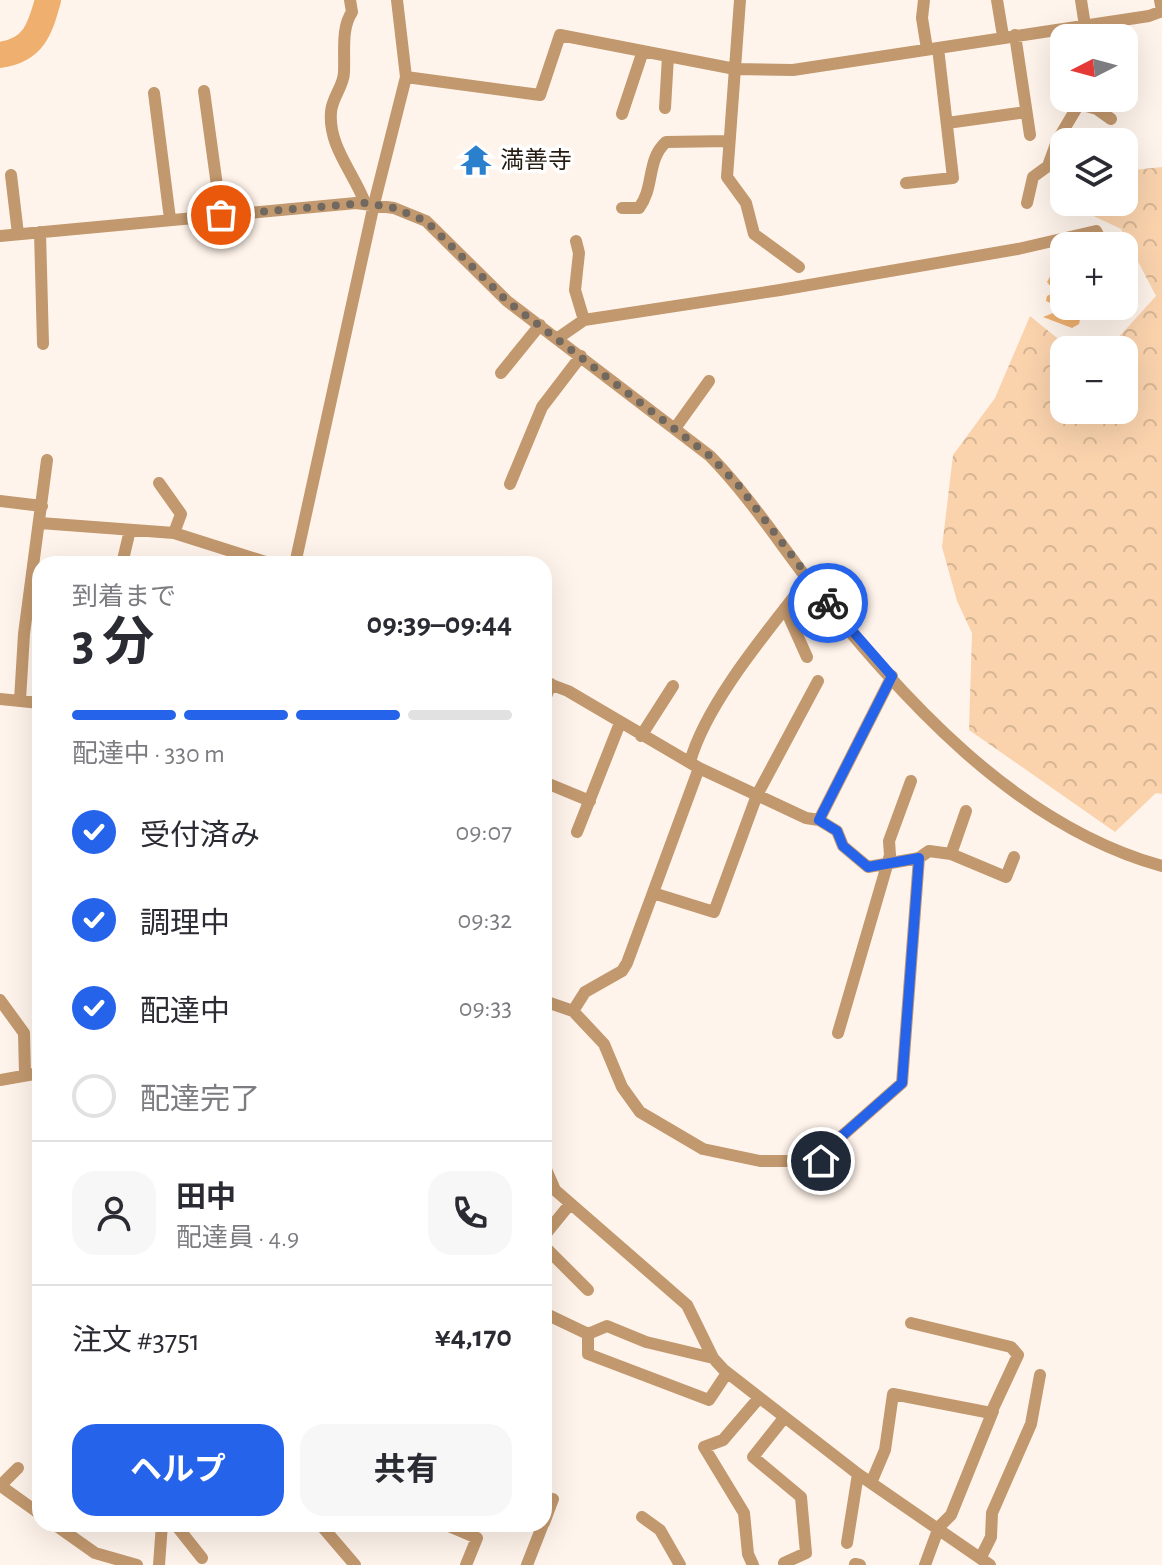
<!DOCTYPE html>
<html lang="ja">
<head>
<meta charset="utf-8">
<style>
  body { margin:0; font-family:"Alegreya Sans","Noto Sans JP",sans-serif; background:#f7f7f7; color:#2b2b33; height:100vh; display:flex; flex-direction:column; font-size:30px; white-space:nowrap }
  * { box-sizing:border-box; margin:0 }
  p { font-size:26px; color:#7c7c81 }
  .icon { flex:none; width:44px; height:44px; fill:none; stroke:currentColor; stroke-width:2; stroke-linecap:round; stroke-linejoin:round }
  .map { position:relative; flex:1; overflow:hidden }
  .panel { position:absolute; left:32px; top:556px; width:520px; height:976px; display:flex; flex-direction:column; background:#fff; border-radius:24px; box-shadow:0 8px 32px #0002 }
  .panel>* { flex:none }
  .needle { width:52px; rotate:264deg }
  .tools { position:absolute; left:1050px; top:24px; display:grid; gap:16px }
  .tools a { display:grid; place-items:center; width:88px; height:88px; border-radius:16px; background:#fff; box-shadow:0 8px 32px #0002; font-size:40px }
  .pin { position:absolute; display:grid; place-items:center; width:68px; height:68px; color:#fff; margin:-34px; border:4px solid #fff; border-radius:50%; box-shadow:0 2px 8px #0007 }
  .courier { position:absolute; display:grid; place-items:center; width:80px; height:80px; margin:-40px; border:6px solid #2563eb; border-radius:50%; background:#fff; color:#222; box-shadow:0 2px 10px #0007 }
  .summary em { font-style:normal; font-weight:700 }
  .summary div { display:flex; flex-direction:column-reverse }
  .summary { display:flex; align-items:center; justify-content:space-between; height:136px; padding:0 40px }
  h1 { font-size:52px; font-weight:700; line-height:60px }
  .bar { display:grid; grid-template-columns:repeat(4,1fr); gap:12px 8px; align-content:center; height:96px; padding:0 40px }
  .bar i { height:10px; border-radius:6px; background:#e1e1e2 }
  .bar .selected { background:#2563eb }
  .bar p { grid-column:span 4 }
  .line { display:flex; align-items:center; gap:20px; padding:0 40px; border-top:2px solid #e1e1e2 }
  .line div { flex:1 }
  .round { display:grid; place-items:center; flex:none; width:84px; height:84px; border-radius:24px; background:#f7f7f7 }
  ol { padding:0 40px; list-style:none }
  li { display:flex; align-items:center; gap:24px; height:88px }
  li p { margin-inline-start:auto }
  li .icon { padding:8px; border-radius:50%; background:#2563eb; color:#fff; stroke-width:4 }
  li:last-child { color:#7c7c81 }
  li i { width:44px; height:44px; border:4px solid #e1e1e2; border-radius:50% }
  .cta { display:flex; gap:16px; margin-top:auto; padding:16px 40px }
  .cta a { flex:1; height:92px; border-radius:24px; background:#2563eb; color:#fff; font-size:32px; font-weight:700; line-height:92px; text-align:center }
  .cta a+a { background:#f7f7f7; color:#2b2b33 }
  .map>svg:first-child { display:block }
  .forest { fill:url(#forest-crowns) }
  .water { fill:#efb06f }
  .lines { fill:none; stroke-linecap:round; stroke-linejoin:round }
  .river { stroke:#efb06f; stroke-width:26 }
  .minor { stroke:#c2986e; stroke-width:12 }
  .done { stroke:#71685f; stroke-width:8; stroke-dasharray:0 14.4 }
  .route { stroke:#2563eb; stroke-width:10 }
  .labels { text-anchor:middle; stroke-width:7; stroke-linejoin:round; paint-order:stroke }
  .poi-label { font-size:24px; fill:#251c13; stroke:#fff; text-anchor:start }
</style>
</head>
<body>
<div class="map">
<svg width="1162" height="1565" viewBox="0 0 1162 1565">
  <defs>
    <pattern id="forest-crowns" width="20" height="18" patternUnits="userSpaceOnUse" patternTransform="scale(2)"><rect width="20" height="18" fill="#fad3ad"/><path d="M2 6a3 3 0 1 1 6 0M12 15a3 3 0 1 1 6 0" fill="none" stroke="#d6b594"/></pattern>
  </defs>
  <rect width="100%" height="100%" fill="#fff4eb"/>
  <!-- forest -->
  <path class="forest" d="M 1162,167 L 1162,794 L 1156,793 L 1115,832 L 969,730 L 972,633 L 957,601 L 942,547 L 953,455 L 995,398 L 1030,316 L 1072,350 L 1064,350 L 1064,410 L 1124,410 L 1124,350 L 1107,350 L 1156,296 L 1121,229 L 1085,212 L 1088,202 L 1124,202 L 1124,171 Z"/>
  <!-- water -->
  <path class="water" d="M 1053,271 L 1064,271 L 1064,306 L 1083,306 L 1079,324 L 1072,328 L 1043,317 L 1053,313 L 1055,305 L 1046,301 L 1047,296 L 1055,292 L 1047,282 Z"/>
  <g class="lines">
    <!-- river -->
    <path class="river" d="M 0,55 C 34,50 40,29 48,0"/>
    <!-- minor -->
    <path class="minor" d="M 350,0 L 352,12 C 341,28 345,52 344,72 C 344,86 332,97 331,112 C 328,146 354,173 365,203
      M 740,0 L 727,177 L 746,203 L 754,234 L 799,267
      M 924,0 L 922,18 L 927,49
      M 997,0 L 1003,36
      M 1081,0 L 1085,26
      M 1060,30 L 1064,53
      M 1015,35 L 1030,135
      M 406,77 L 540,95 L 560,35 L 735,69 L 793,70 L 1149,16 L 1162,11 L 1160,0
      M 204,91 L 221,215
      M 154,93 L 170,219
      M 1079,104 L 1097,109 L 1111,119
      M 665,108 L 668,56
      M 622,114 L 643,51
      M 947,123 L 1026,112
      M 11,175 L 18,234
      M 906,183 L 953,178 L 938,48
      M 1027,203 L 1033,177 L 1048,166 L 1057,141 L 1079,104 L 1078,98
      M 622,208 L 639,208 C 655,187 646,160 666,142 L 729,141
      M 40,232 L 43,344
      M 0,236 L 356,203 L 394,208 L 426,221 L 507,301 L 710,456 C 747,494 776,538 808,580 C 901,697 1014,825 1162,866
      M 576,241 L 579,253 L 575,290 L 584,320
      M 558,338 L 584,320 L 780,290 L 1018,249 L 1096,231 L 1104,245
      M 501,373 L 540,325
      M 676,427 L 709,381
      M 159,483 L 181,514 L 174,533
      M 510,484 L 542,407 L 581,356
      M 0,501 L 42,506
      M 40,523 L 174,533 L 272,564
      M 122,564 L 130,530
      M 295,564 L 374,204 L 406,77 L 397,0
      M 785,608 L 807,657
      M 544,682 L 568,691 L 699,768 L 806,818 L 819,820 L 837,831 L 843,846 L 868,867 L 919,858 L 929,851 L 951,854 L 1006,877 L 1014,857
      M 0,699 L 40,703
      M 20,700 L 24,634 L 47,460
      M 544,701 L 551,684
      M 641,736 L 673,686
      M 690,762 C 706,703 770,628 808,579
      M 544,782 L 590,801
      M 819,820 L 892,676
      M 577,832 L 620,723
      M 951,854 L 966,811
      M 653,893 L 714,912 L 757,795 L 818,681
      M 0,1000 L 24,1033 L 25,1073
      M 544,1001 L 573,1011 L 585,992 L 622,971 L 627,963 L 699,768
      M 573,1011 L 604,1044 L 622,1087 L 640,1112 L 703,1149 L 760,1161 L 821,1161 L 826,1150 L 902,1083 L 919,858
      M 838,1033 L 890,855 L 889,841 L 911,781
      M 0,1080 L 40,1073
      M 544,1165 L 555,1190 L 687,1305 L 713,1358 L 724,1370 L 858,1474 L 990,1565
      M 544,1236 L 570,1204
      M 544,1246 L 588,1290
      M 544,1313 L 588,1334
      M 713,1358 L 646,1342 L 607,1326 L 588,1334 L 588,1354 L 709,1400 L 727,1373
      M 871,1483 L 885,1450 L 893,1394 L 991,1413 L 1018,1355 L 1011,1347 L 911,1323
      M 0,1486 L 18,1468
      M 1,1486 L 40,1514
      M 642,1517 L 660,1530 L 680,1565
      M 544,1523 L 553,1499
      M 54,1524 L 95,1553 L 137,1565
      M 175,1524 L 202,1558
      M 320,1524 L 355,1565
      M 444,1524 L 477,1538 L 466,1565
      M 847,1543 L 858,1474
      M 981,1557 L 991,1537 L 992,1513 L 1031,1424 L 1040,1375
      M 784,1563 L 806,1553 L 801,1497 L 753,1457 L 784,1418
      M 855,1564 L 860,1565
      M 159,1565 L 162,1524
      M 527,1565 L 543,1524
      M 753,1565 L 748,1554 L 744,1513 L 704,1447 L 723,1440 L 759,1398
      M 925,1565 L 939,1527 L 951,1515 L 993,1411"/>
  </g>
  <g class="lines">
    <!-- done -->
    <path class="done" d="M 221,215 L 365,203 L 394,208 L 426,221 L 507,301 L 710,456 L 739,486 L 828,603"/>
    <!-- route -->
    <path class="route" d="M 821,1161 L 826,1150 L 902,1083 L 919,858 L 868,867 L 843,846 L 837,831 L 819,820 L 892,676 L 828,603"/>
  </g>
  <!-- icons -->
  <defs>
    <symbol id="temple-bare" viewBox="-9 -9 18 18"><path d="M0-6L5-2H3V0L6.5 2.5H4V6H1.5V3h-3V6H-4V2.5H-6.5L-3 0V-2H-5Z" fill="#2b80ce" stroke="#fff" stroke-width="2.5" paint-order="stroke"/></symbol>
  </defs>
  <g fill-rule="evenodd">
    <use href="#temple-bare" x="454" y="138" width="44" height="44"/>
  </g>
  <g class="labels">
    <!-- poi labels -->
    <g class="poi-label">
      <text x="500" y="168">満善寺</text>
    </g>
  </g>
</svg>
<div class="tools">
<a><svg class="needle" viewBox="-14 -14 28 28"><path d="M0-13l5 13h-10z" fill="#e53935"/><path d="M0 13l5-13h-10z" fill="#7c7c81"/></svg></a>
<a><svg class="icon" aria-label="layers" viewBox="0 0 24 24"><path d="M12 4l9 5-9 5-9-5zM3 14l9 5 9-5"/></svg></a>
<a>+</a>
<a>−</a>
</div>
<div class="pin" style="left:221px;top:215px;background:#ea580c"><svg class="icon" aria-label="bag" viewBox="0 0 24 24"><path d="M5 8h14l-1 12H6zM9 8a3 3 0 0 1 6 0"/></svg></div>
<div class="pin" style="left:821px;top:1161px;background:#1f2937"><svg class="icon" aria-label="home" viewBox="0 0 24 24"><path d="M3 11l9-7 9 7M6 9v11h12V9"/></svg></div>
<div class="courier" style="left:828px;top:603px"><svg class="icon" aria-label="bike" viewBox="0 0 24 24"><circle cx="6" cy="16" r="4"/><circle cx="18" cy="16" r="4"/><path d="M6 16l4-8h5l3 8M10 8l3 8H6M13 5h3"/></svg></div>
<section class="panel">
<div class="summary"><div><h1>3 分</h1><p>到着まで</p></div><em>09:39–09:44</em></div>
<div class="bar"><i class="selected"></i><i class="selected"></i><i class="selected"></i><i></i><p>配達中 · 330 m</p></div>
<ol>
<li><svg class="icon" aria-label="check" viewBox="0 0 24 24"><path d="M5 12l5 5 9-10"/></svg>受付済み<p>09:07</p></li>
<li><svg class="icon" aria-label="check" viewBox="0 0 24 24"><path d="M5 12l5 5 9-10"/></svg>調理中<p>09:32</p></li>
<li><svg class="icon" aria-label="check" viewBox="0 0 24 24"><path d="M5 12l5 5 9-10"/></svg>配達中<p>09:33</p></li>
<li><i></i>配達完了</li>
</ol>
<div class="line" style="height:144px"><a class="round"><svg class="icon" aria-label="person" viewBox="0 0 24 24"><circle cx="12" cy="8" r="4"/><path d="M4 21q1-7 8-7t8 7"/></svg></a><div><b>田中</b><p>配達員 · 4.9</p></div><a class="round"><svg class="icon" aria-label="phone" viewBox="0 0 24 24"><path d="M5 4h4l2 5-3 2q2 4 5 5l2-3 5 2v4C11 20 4 13 5 4z"/></svg></a></div>
<div class="line" style="height:104px"><div>注文 #3751</div><b>¥4,170</b></div>
<div class="cta"><a>ヘルプ</a><a>共有</a></div>
</section>
</div>
</body>
</html>
